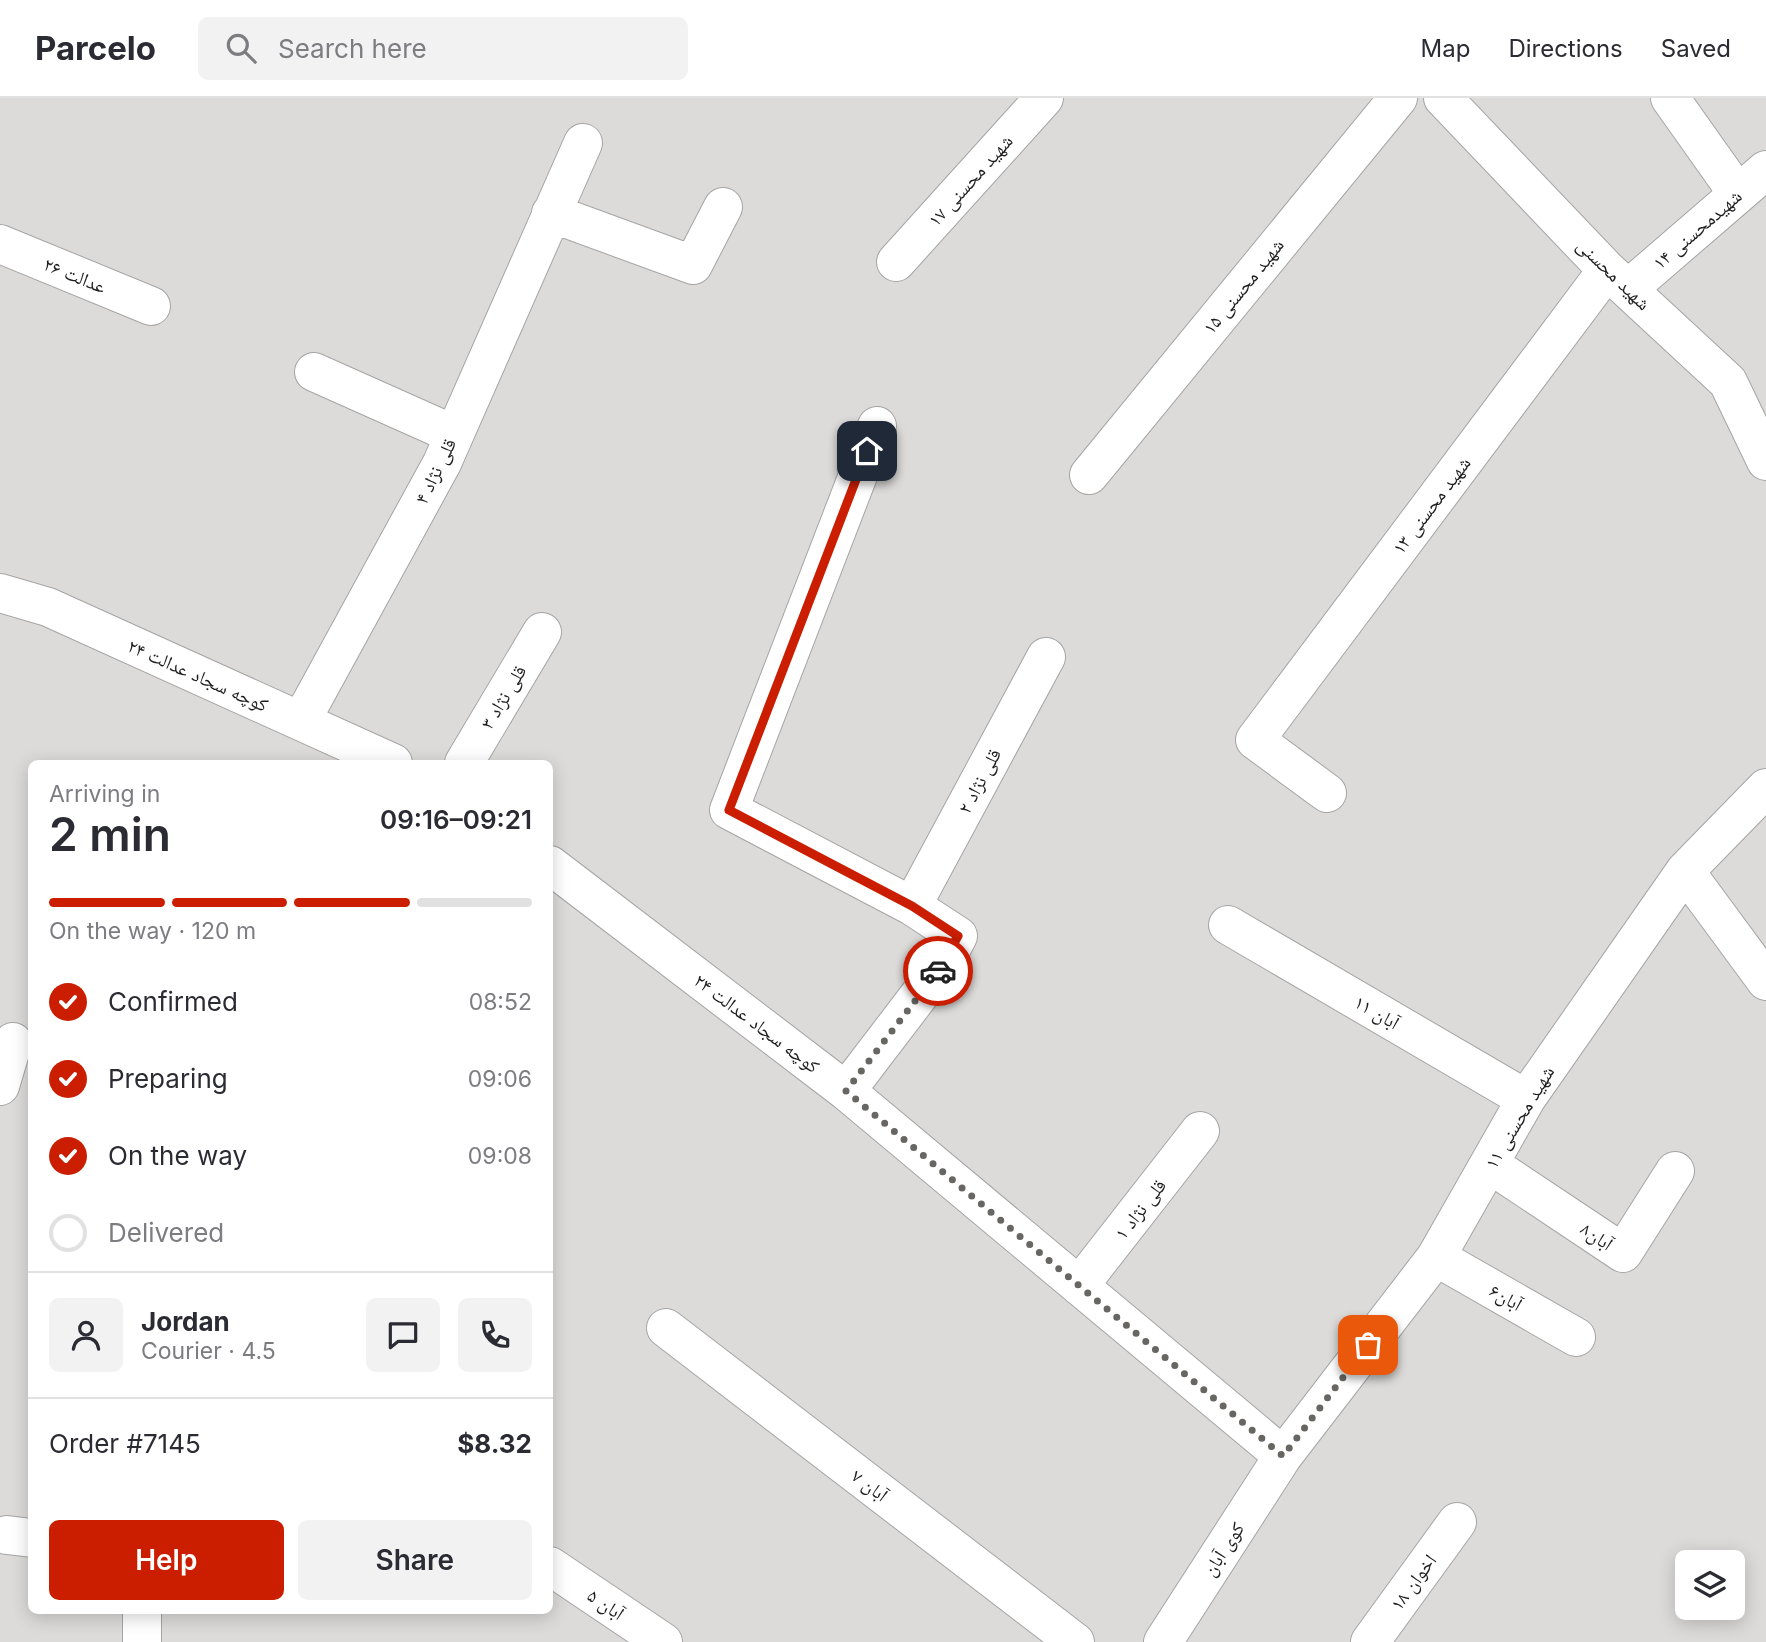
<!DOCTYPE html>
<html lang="en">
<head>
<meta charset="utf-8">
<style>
  body { margin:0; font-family:Inter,"Noto Naskh Arabic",sans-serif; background:#f2f2f3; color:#2b2b33; height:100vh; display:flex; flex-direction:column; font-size:26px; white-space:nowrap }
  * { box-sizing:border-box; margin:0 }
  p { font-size:23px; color:#7c7c81 }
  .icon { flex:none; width:38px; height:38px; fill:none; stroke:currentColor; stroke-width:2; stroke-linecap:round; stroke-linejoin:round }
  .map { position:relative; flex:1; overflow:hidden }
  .sheet { position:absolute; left:28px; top:662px; width:525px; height:854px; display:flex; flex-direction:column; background:#fff; border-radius:10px; box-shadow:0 4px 18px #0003 }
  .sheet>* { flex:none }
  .controls { position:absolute; left:1675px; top:1452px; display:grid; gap:14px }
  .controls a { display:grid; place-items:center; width:70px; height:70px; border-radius:10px; background:#fff; box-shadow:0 4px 18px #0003; font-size:35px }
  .pin { position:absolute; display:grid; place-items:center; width:60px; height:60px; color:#fff; margin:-30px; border-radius:14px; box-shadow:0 4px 10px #0006 }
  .courier { position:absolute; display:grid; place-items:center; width:70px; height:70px; margin:-35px; border:5px solid #cb1e00; border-radius:50%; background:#fff; color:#222; box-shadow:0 2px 9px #0007 }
  .summary em { font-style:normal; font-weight:600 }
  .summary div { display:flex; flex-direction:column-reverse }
  .summary { display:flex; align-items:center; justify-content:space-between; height:119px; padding:0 21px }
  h1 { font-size:46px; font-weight:600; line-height:52px }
  .bar { display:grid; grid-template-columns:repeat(4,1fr); gap:10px 7px; align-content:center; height:84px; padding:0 21px }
  .bar i { height:9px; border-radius:5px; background:#e1e1e2 }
  .bar .on { background:#cb1e00 }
  .bar p { grid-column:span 4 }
  .line { display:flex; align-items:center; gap:18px; padding:0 21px; border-top:2px solid #e1e1e2 }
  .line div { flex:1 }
  .round { display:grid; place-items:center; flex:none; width:74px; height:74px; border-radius:10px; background:#f2f2f3 }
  ol { padding:0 21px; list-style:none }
  li { display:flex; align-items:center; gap:21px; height:77px }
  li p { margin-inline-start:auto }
  li .icon { padding:7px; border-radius:50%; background:#cb1e00; color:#fff; stroke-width:4 }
  li:last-child { color:#7c7c81 }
  li i { width:38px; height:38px; border:4px solid #e1e1e2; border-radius:50% }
  .cta { display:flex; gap:14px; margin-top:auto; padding:14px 21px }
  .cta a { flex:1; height:80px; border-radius:10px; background:#cb1e00; color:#fff; font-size:28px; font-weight:600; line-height:80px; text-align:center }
  .cta a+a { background:#f2f2f3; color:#2b2b33 }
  header { display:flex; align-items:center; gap:42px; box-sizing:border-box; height:98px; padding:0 35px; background:#fff; border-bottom:2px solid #e1e1e2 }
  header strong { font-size:33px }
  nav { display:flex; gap:38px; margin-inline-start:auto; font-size:24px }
  .search { width:490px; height:63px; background:#f2f2f3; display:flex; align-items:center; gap:18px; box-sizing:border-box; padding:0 24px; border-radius:10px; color:#7c7c81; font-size:26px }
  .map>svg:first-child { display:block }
  .residential { fill:#dcdbda; fill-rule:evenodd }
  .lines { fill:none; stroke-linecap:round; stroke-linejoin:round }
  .minor-casing { stroke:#a5a5a5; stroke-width:40 }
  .minor { stroke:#fff; stroke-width:38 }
  .done { stroke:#686663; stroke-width:7; stroke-dasharray:0 12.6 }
  .route { stroke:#cb1e00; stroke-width:9 }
  .labels { text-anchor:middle; stroke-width:6; stroke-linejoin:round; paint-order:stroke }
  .street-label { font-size:19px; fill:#1e1e1e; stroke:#fff }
</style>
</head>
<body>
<header>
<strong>Parcelo</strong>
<div class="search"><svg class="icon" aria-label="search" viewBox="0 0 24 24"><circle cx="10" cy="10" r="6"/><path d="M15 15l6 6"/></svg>Search here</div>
<nav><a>Map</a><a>Directions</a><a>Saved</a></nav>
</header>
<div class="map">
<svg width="1766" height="1544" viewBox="0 0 1766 1544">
  <rect width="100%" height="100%" fill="#f0ede3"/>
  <!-- residential -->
  <path class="residential" d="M 0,0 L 1766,0 L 1766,1544 L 0,1544 ZM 32,665 L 550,665 L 550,1512 L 32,1512 ZM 1687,1465 L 1732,1465 L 1732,1510 L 1687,1510 Z"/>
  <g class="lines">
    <defs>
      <path id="minor" d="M 1443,0 L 1607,172 L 1728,284 L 1766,363
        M 1670,0 L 1738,96
        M 551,115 L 693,167 L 723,109
        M 0,146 L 151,208
        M 896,164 L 1044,0
        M 1628,191 L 1766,72
        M 314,274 L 453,336
        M 1089,377 L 1398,0
        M 0,495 L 48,509 L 393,665
        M 301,623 L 442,365 L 583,45
        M 464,665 L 542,534
        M 1327,695 L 1255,642 L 1607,172
        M 550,767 L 846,993 L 1283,1358
        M 1685,773 L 1766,883
        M 912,808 L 1046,559
        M 1228,827 L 1526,1001
        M 0,988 L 13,944
        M 846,993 L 943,866 L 958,838 L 912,808 L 729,712 L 877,328
        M 1491,1067 L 1623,1155 L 1675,1073
        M 1436,1159 L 1576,1239
        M 1079,1188 L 1200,1033
        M 666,1230 L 1075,1544
        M 7,1437 L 32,1440
        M 550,1468 L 663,1544
        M 142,1512 L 142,1544
        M 1163,1544 L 1283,1358 L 1436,1159 L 1526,1001 L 1685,773 L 1766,690
        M 1370,1544 L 1457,1424"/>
    </defs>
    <!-- minor casing -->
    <use href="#minor" class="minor-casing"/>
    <!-- minor -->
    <use href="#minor" class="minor"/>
  </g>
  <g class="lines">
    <!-- done -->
    <path class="done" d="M 938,873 L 846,993 L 1283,1358 L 1368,1247"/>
    <!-- route -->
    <path class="route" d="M 867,353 L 729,712 L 912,808 L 958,838 L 938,873"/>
  </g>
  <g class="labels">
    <!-- street labels -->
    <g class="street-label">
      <text transform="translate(970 82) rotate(-48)" y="7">شهید محسنی ۱۷</text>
      <text transform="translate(1697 131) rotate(-41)" y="7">شهیدمحسنی ۱۴</text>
      <text transform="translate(1614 176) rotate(44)" y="7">شهید محسنی</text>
      <text transform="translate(75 177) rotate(22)" y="7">عدالت ۲۶</text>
      <text transform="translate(1243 188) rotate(-51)" y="7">شهید محسنی ۱۵</text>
      <text transform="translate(435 373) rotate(-64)" y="7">قلی نژاد ۴</text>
      <text transform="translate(1431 407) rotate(-53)" y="7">شهید محسنی ۱۳</text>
      <text transform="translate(198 577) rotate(24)" y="7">کوچه سجاد عدالت ۲۴</text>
      <text transform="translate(503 599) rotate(-59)" y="7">قلی نژاد ۳</text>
      <text transform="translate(979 683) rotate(-62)" y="7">قلی نژاد ۲</text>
      <text transform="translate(1377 914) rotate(30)" y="7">آبان ۱۱</text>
      <text transform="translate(757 925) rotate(37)" y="7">کوچه سجاد عدالت ۲۴</text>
      <text transform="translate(1519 1019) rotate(-59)" y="7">شهید محسنی ۱۱</text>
      <text transform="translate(1140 1111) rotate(-52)" y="7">قلی نژاد ۱</text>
      <text transform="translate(1597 1138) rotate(34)" y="7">آبان۸</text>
      <text transform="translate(1506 1199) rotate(30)" y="7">آبان۶</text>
      <text transform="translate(870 1387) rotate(37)" y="7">آبان ۷</text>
      <text transform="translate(1223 1451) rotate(-57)" y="7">کوی آبان</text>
      <text transform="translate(1413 1484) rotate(-54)" y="7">اخوان ۱۸</text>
      <text transform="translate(606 1506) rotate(34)" y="7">آبان ۵</text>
    </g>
  </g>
</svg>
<div class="controls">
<a><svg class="icon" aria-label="layers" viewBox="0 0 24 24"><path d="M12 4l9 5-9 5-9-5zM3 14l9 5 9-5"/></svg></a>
</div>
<div class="pin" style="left:1368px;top:1247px;background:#ea580c"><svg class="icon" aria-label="bag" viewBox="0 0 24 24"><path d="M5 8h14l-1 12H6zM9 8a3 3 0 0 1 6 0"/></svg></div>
<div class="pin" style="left:867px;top:353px;background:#1f2937"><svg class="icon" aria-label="home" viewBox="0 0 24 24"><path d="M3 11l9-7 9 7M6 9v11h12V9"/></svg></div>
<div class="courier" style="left:938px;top:873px"><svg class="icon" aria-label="car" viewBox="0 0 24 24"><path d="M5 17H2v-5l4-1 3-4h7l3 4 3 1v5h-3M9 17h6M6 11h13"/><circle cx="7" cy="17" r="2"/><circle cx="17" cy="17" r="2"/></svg></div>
<section class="sheet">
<div class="summary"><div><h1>2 min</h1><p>Arriving in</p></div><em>09:16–09:21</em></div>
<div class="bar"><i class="on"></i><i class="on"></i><i class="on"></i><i></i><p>On the way · 120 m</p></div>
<ol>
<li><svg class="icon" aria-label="check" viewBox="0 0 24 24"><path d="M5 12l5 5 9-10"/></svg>Confirmed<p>08:52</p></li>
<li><svg class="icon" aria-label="check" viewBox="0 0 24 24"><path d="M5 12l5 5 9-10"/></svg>Preparing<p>09:06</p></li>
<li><svg class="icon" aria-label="check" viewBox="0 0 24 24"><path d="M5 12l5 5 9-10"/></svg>On the way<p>09:08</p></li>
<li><i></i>Delivered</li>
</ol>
<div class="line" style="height:126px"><a class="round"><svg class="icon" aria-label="person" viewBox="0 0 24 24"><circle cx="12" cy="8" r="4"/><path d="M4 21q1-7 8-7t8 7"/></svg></a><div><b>Jordan</b><p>Courier · 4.5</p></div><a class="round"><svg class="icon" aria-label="chat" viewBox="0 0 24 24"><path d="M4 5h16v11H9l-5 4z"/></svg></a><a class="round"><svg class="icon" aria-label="phone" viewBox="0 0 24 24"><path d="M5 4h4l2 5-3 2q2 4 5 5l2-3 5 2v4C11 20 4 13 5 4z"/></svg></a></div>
<div class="line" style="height:91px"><div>Order #7145</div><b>$8.32</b></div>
<div class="cta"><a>Help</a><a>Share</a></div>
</section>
</div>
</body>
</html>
